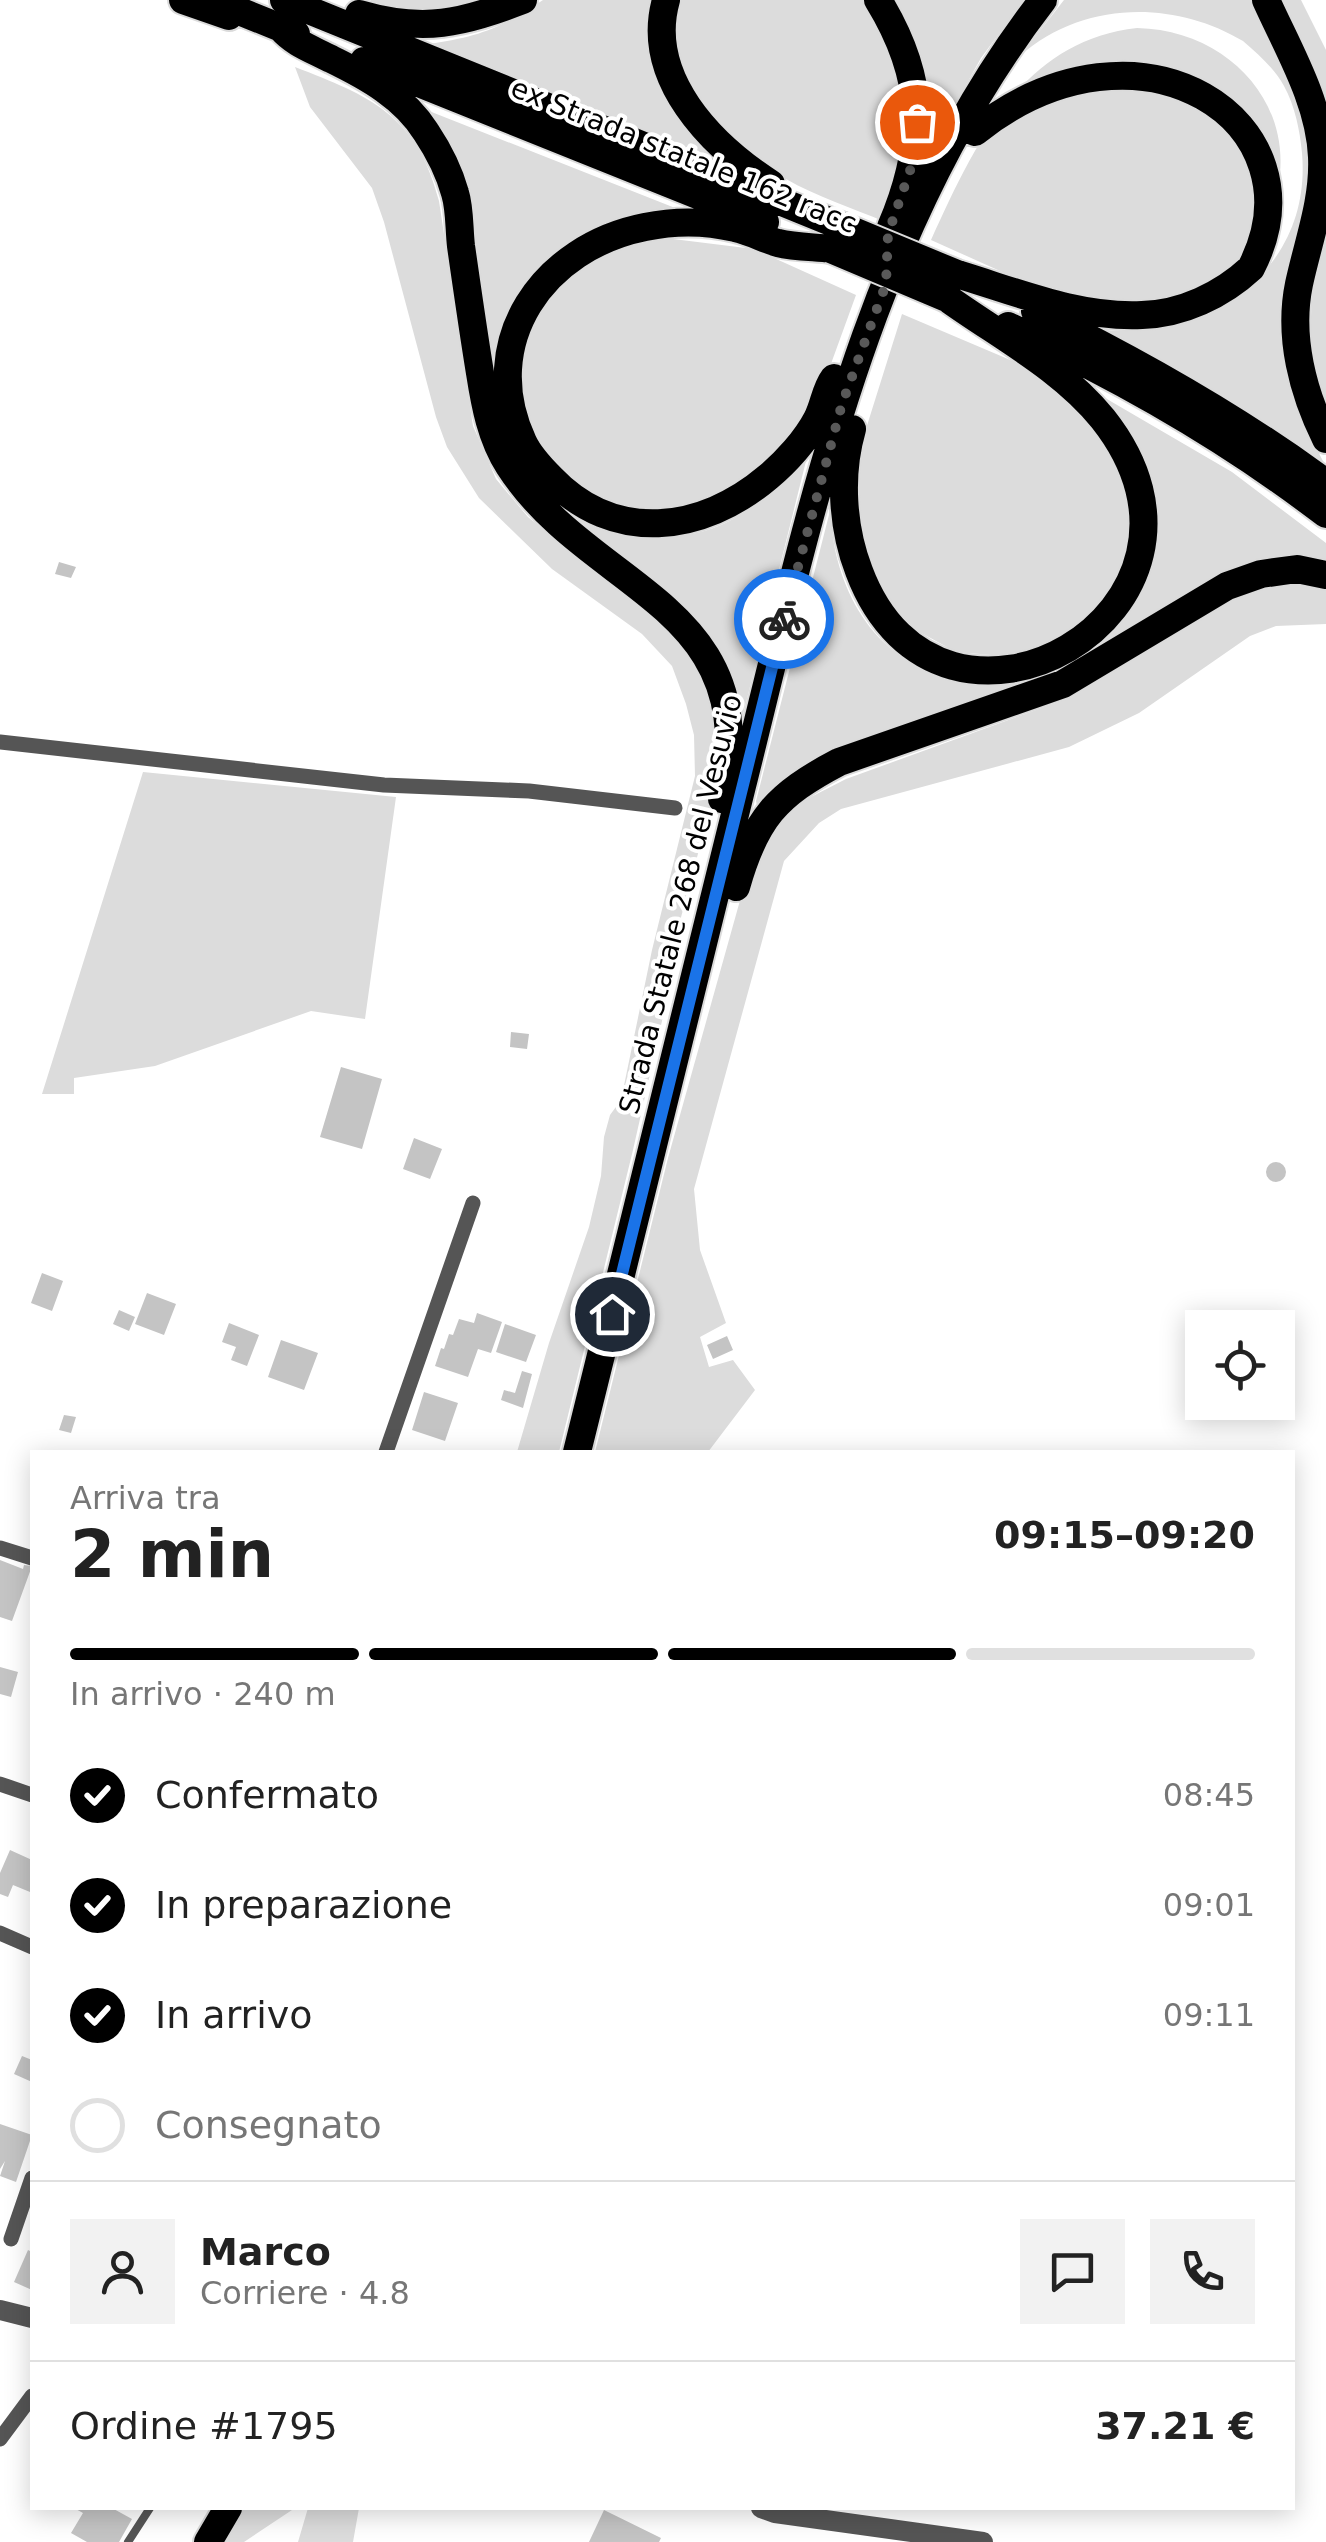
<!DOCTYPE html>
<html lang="it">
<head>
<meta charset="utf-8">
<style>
  body { margin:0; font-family:"DejaVu Sans",sans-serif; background:#f2f2f2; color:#222; height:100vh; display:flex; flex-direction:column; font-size:38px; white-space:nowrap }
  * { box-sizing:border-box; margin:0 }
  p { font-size:32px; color:#767676 }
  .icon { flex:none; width:55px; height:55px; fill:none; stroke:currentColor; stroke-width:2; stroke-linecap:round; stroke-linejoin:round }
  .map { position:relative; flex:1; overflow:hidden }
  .drawer { position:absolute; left:30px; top:1450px; width:1265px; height:1060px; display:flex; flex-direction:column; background:#fff; border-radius:0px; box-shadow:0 5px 25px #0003 }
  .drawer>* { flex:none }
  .fabs { position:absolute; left:1185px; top:1310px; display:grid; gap:20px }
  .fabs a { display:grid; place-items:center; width:110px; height:110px; border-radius:0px; background:#fff; box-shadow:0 5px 25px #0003; font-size:50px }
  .pin { position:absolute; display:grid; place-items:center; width:85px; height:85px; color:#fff; margin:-42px; border:5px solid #fff; border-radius:50%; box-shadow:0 2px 10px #0007 }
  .courier { position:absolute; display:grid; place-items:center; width:100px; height:100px; margin:-50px; border:8px solid #1a73e8; border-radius:50%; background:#fff; color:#222; box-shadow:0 2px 12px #0007 }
  .summary em { font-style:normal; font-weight:600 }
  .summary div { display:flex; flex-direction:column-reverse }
  .summary { display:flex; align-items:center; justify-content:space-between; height:170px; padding:0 40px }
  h1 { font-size:65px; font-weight:600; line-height:75px }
  .bar { display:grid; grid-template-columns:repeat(4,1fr); gap:15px 10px; align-content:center; height:120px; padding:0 40px }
  .bar i { height:12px; border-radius:8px; background:#e0e0e0 }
  .bar .active { background:#000 }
  .bar p { grid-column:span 4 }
  .line { display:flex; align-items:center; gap:25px; padding:0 40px; border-top:2px solid #e0e0e0 }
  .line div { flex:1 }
  .round { display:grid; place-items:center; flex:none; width:105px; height:105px; border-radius:0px; background:#f2f2f2 }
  ol { padding:0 40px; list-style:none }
  li { display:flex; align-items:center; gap:30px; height:110px }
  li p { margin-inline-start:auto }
  li .icon { padding:10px; border-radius:50%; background:#000; color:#fff; stroke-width:4 }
  li:last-child { color:#767676 }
  li i { width:55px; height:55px; border:5px solid #e0e0e0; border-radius:50% }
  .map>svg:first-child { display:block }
  .green { fill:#dcdcdc }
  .building { fill:#c4c4c4 }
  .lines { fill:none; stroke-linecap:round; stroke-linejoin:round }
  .trunk-casing { stroke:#dbdbdb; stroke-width:32 }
  .service { stroke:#555; stroke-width:8 }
  .minor { stroke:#555; stroke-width:15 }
  .tertiary { stroke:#555; stroke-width:20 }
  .trunk { stroke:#000; stroke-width:28 }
  .trunk-bridge-casing { stroke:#dbdbdb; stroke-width:32; stroke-linecap:butt }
  .trunk-bridge { stroke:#000; stroke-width:28 }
  .done { stroke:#595959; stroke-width:10; stroke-dasharray:0 18 }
  .route { stroke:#1a73e8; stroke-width:12 }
  .labels { text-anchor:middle; stroke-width:8; stroke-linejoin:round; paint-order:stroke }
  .street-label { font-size:28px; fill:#000; stroke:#fff }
</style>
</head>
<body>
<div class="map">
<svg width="1326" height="2542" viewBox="0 0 1326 2542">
  <rect width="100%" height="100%" fill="#fff"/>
  <!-- green -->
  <path class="green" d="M 371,0 L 501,0 L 456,16 L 366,9 Z
    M 543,0 L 652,0 C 636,64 676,118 718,163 L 429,44 C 478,37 502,28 543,0 Z
    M 677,0 L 863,0 C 886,36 906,79 905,123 C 905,155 892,191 885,222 C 853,208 817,197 786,179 C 728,146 653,74 677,0 Z
    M 890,0 L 1024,0 L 981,58 L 926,157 Z
    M 1064,0 L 1253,0 L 1293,84 L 1313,159 L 1289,379 L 1305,426 L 1326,467 L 1223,397 L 1104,330 C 1212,339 1312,268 1302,153 C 1300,131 1295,106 1284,86 C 1275,69 1258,54 1243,41 C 1175,0 1082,0 1020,56 Z
    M 1280,0 L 1301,0 L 1326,50 L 1326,111 Z
    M 1137,28 C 1240,30 1313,125 1266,222 C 1247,262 1221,286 1177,297 C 1166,300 1152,305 1140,306 C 1065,307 998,269 931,240 C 974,146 1021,41 1137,28 Z
    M 295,67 C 370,96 417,115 439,201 L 473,426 L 496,479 L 528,517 L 661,625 L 686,651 L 700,675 L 717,723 L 711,805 L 676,936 L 664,1012 L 633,1150 L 559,1452 L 517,1452 L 549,1343 L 589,1227 L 601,1176 L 604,1137 L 610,1115 L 621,1100 L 652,950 L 695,776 L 694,735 L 686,704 L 672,666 L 642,634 L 552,569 L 479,498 L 447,447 L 436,417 L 384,222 L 372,188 L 310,107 Z
    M 424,109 L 698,217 C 643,210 591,222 550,260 C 524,284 506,317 500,352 C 493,393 500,434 523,469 C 561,528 656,554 721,525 C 753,511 782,486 803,459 L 806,461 L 741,723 L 725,675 L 713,652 L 683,612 L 647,580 L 580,531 L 530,486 L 515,465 L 494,415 L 462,200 L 443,149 L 421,116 Z
    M 1326,225 L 1326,409 C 1302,339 1310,295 1326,225 Z
    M 665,238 L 754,249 L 856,295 L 820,394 L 773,460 L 724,495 L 660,514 L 595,502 L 539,449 L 525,412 L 521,372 L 528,334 L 546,298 L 589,258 L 645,239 Z
    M 902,314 L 1034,370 L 1095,427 L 1126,478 L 1132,537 L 1112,593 L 1070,636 L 1015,657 L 956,652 L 905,624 L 863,557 L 854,467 Z
    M 1100,395 L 1232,472 L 1326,543 L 1326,562 L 1217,577 L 1073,668 L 777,788 L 757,806 L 756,801 L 831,507 C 830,574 867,657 941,673 C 953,675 967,674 979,675 C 996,675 1016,679 1033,675 C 1080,664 1126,624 1147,579 C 1159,554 1158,515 1151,488 C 1143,453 1121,424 1100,395 Z
    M 1304,584 L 1326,588 L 1326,624 L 1276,626 L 1250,636 L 1139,713 L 1069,747 L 841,809 L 819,823 L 784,861 L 694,1189 L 700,1250 L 726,1323 L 700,1337 L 709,1367 L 733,1360 L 755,1390 L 708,1452 L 595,1452 L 668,1158 L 746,879 L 772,826 L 805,800 L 846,779 L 1072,697 L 1228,599 L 1266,585 Z
    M 143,772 L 396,797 L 365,1019 L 311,1011 L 155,1066 L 74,1078 L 74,1094 L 42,1094 Z
    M 243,2508 L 295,2508 L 244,2542 L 225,2542 Z
    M 308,2508 L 359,2508 L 353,2542 L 298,2542 Z"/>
  <!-- building -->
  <path class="building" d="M 59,562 L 76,567 L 71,578 L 55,574 Z
    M 511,1032 L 529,1034 L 527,1049 L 510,1047 Z
    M 341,1067 L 382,1079 L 362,1149 L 320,1137 Z
    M 414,1138 L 442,1149 L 430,1179 L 403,1169 Z
    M1266 1172a10 10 0 1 1 20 0a10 10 0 1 1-20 0Z
    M 42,1273 L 63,1281 L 52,1311 L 31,1303 Z
    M 147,1293 L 176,1304 L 164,1335 L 135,1324 Z
    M 119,1310 L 135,1317 L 129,1331 L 113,1324 Z
    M 477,1313 L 502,1322 L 491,1353 L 478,1349 L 468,1377 L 435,1366 L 441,1348 L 444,1349 L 449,1334 L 453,1335 L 459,1319 L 474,1323 Z
    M 229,1323 L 259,1335 L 247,1366 L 231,1360 L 236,1347 L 222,1342 Z
    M 505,1324 L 536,1335 L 526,1362 L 496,1352 Z
    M 727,1336 L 733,1350 L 713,1359 L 707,1345 Z
    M 281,1340 L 318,1353 L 304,1390 L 268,1377 Z
    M 522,1371 L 532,1374 L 523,1408 L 501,1400 L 504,1390 L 515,1393 Z
    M 424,1392 L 458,1403 L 445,1441 L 412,1430 Z
    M 64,1415 L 76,1417 L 71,1433 L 59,1430 Z
    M 0,1560 L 23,1569 L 24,1565 L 32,1566 L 12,1621 L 0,1617 Z
    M 0,1667 L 18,1672 L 11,1697 L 0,1694 Z
    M 10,1850 L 32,1860 L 32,1887 L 30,1892 L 13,1885 L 8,1897 L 0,1894 L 0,1873 Z
    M 22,2056 L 32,2060 L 32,2082 L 14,2074 Z
    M 0,2124 L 32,2135 L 16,2182 L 0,2176 L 5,2161 L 0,2169 Z
    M 28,2250 L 32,2252 L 32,2290 L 14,2282 Z
    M 74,2508 L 112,2508 L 132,2519 L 119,2542 L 87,2542 L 71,2533 L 83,2513 Z
    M 604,2510 L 661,2538 L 659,2542 L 589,2542 Z"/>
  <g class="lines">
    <defs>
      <path id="trunk" d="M 183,0 L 229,16
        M 212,0 L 296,34
        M 284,0 L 841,226
        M 666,0 C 644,78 711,145 771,184
        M 878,0 C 926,78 927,143 891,227
        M 1266,0 C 1288,49 1320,102 1322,157 C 1324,201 1308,242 1299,284 C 1288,337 1303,393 1326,439
        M 359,14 C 424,33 462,23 523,0
        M 281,28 C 295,44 312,49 331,59 C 368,77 404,97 426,132 C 438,150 449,171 455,193 C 460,209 459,229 461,246 C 467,288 473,330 480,373 C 485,405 491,438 509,466 C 591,593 766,603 722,799
        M 364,61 L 765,222
        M 831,249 C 814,247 795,247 778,243 C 764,239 750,231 735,228 C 706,221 674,221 645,227 C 544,247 476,341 523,442 C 529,455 541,468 551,478 C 614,544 702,533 768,477 C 786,462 806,440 817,419 C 824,406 825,390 834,378
        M 957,274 C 1017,292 1078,318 1142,315 C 1182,314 1222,295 1251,268 C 1326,123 1140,0 975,132
        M 1035,311 C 1137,361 1235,416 1326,483
        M 1008,326 C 1120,377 1228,439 1326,514
        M 852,429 C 839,474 842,527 859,571 C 940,788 1254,610 1103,419 C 1062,368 1000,336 947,298
        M 736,887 C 755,819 776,795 839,762 L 1063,684 L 1227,586 L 1261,574 L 1297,569 L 1326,575
        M 577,1452 C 632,1230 687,1008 742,786 C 810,514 867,227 1043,0
        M 208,2542 L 228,2508"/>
    </defs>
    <!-- trunk casing -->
    <use href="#trunk" class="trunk-casing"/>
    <!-- service -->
    <path class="service" d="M 128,2542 L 150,2508"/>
    <!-- minor -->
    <path class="minor" d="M 0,742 L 384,785 L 529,791 L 675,808
      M 386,1452 L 473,1203
      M 0,1548 L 32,1558
      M 0,1784 L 32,1795
      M 0,1933 L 32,1947
      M 11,2239 L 32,2178
      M 0,2439 L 32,2396"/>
    <!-- tertiary -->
    <path class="tertiary" d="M 0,2310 L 32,2318
      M 761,2508 L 775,2513 L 983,2542"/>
    <!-- trunk -->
    <use href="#trunk" class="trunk"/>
    <defs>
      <path id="trunk-bridge" d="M 841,226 L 957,274
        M 831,249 L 947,298"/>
    </defs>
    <!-- trunk-bridge casing -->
    <use href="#trunk-bridge" class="trunk-bridge-casing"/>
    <!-- trunk-bridge -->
    <use href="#trunk-bridge" class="trunk-bridge"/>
  </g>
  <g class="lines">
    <!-- done -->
    <path class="done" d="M 784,619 L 842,404 L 886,284 L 888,234 L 913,162 L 917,122"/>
    <!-- route -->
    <path class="route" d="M 612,1314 L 784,619"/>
  </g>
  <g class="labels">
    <!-- street labels -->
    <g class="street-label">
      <text transform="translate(684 155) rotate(22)" y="10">ex Strada statale 162 racc</text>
      <text transform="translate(680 904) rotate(-76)" y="10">Strada Statale 268 del Vesuvio</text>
    </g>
  </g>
</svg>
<div class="fabs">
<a><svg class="icon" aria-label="locate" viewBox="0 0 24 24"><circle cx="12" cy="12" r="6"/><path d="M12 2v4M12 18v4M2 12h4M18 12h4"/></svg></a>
</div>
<div class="pin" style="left:917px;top:122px;background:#ea580c"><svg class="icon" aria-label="bag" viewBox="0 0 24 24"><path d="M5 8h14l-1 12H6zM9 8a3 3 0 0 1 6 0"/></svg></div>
<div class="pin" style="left:612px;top:1314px;background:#1f2937"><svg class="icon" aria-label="home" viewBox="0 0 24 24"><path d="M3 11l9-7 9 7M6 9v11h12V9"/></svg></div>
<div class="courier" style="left:784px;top:619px"><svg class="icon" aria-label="bike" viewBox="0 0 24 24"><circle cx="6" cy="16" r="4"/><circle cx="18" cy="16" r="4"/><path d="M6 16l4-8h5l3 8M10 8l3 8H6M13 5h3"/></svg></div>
<section class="drawer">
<div class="summary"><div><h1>2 min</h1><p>Arriva tra</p></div><em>09:15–09:20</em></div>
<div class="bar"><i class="active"></i><i class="active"></i><i class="active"></i><i></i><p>In arrivo · 240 m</p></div>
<ol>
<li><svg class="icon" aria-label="check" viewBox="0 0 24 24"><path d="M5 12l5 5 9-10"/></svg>Confermato<p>08:45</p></li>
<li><svg class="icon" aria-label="check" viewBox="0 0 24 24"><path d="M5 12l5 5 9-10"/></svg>In preparazione<p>09:01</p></li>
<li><svg class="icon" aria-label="check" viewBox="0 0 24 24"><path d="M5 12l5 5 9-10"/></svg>In arrivo<p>09:11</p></li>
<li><i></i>Consegnato</li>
</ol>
<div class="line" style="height:180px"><a class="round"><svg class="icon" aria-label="person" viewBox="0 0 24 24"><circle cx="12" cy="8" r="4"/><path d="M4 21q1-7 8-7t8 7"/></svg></a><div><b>Marco</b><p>Corriere · 4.8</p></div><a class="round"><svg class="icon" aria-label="chat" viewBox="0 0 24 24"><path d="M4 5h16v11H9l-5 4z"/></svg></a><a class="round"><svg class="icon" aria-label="phone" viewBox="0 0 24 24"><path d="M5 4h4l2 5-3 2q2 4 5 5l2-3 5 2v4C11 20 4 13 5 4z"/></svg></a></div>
<div class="line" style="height:130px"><div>Ordine #1795</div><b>37.21 €</b></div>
</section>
</div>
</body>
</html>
